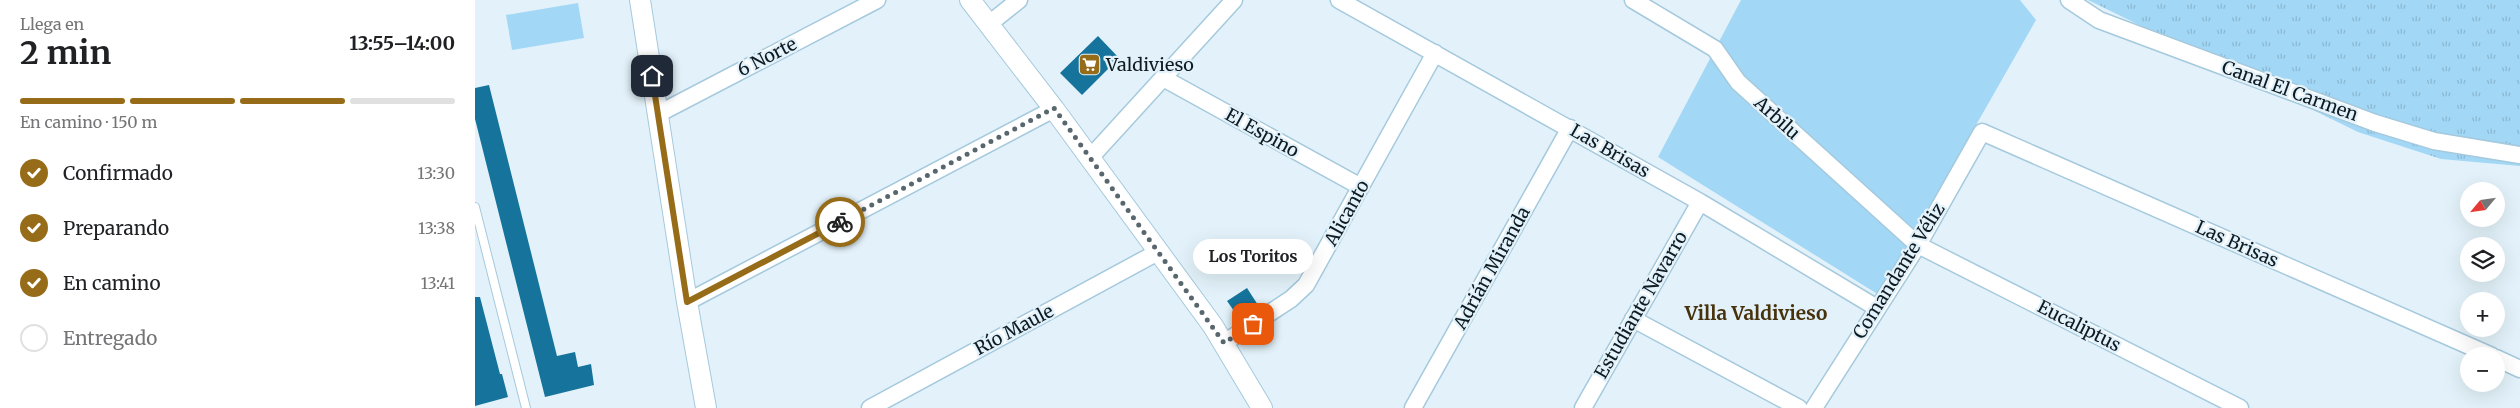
<!DOCTYPE html>
<html lang="es">
<head>
<meta charset="utf-8">
<style>
  body { margin:0; font-family:Merriweather,serif; background:#f6f6f6; color:#202124; height:100vh; display:flex; flex-direction:column; font-size:19px; white-space:nowrap }
  * { box-sizing:border-box; margin:0 }
  p { font-size:16px; color:#757577 }
  .icon { flex:none; width:28px; height:28px; fill:none; stroke:currentColor; stroke-width:2; stroke-linecap:round; stroke-linejoin:round }
  .map { position:relative; flex:1; overflow:hidden }
  .sheet { display:flex; flex-direction:column; background:#fff; width:475px }
  .sheet>* { flex:none }
  .needle { width:32px; rotate:241deg }
  .fabs { position:absolute; left:1985px; top:182px; display:grid; gap:10px }
  .fabs a { display:grid; place-items:center; width:45px; height:45px; border-radius:50%; background:#fff; box-shadow:0 5px 20px #0002; font-size:25px }
  .pin { position:absolute; display:grid; place-items:center; width:42px; height:42px; color:#fff; margin:-21px; border-radius:10px; box-shadow:0 2px 8px #0006 }
  .courier { position:absolute; display:grid; place-items:center; width:50px; height:50px; margin:-25px; border:4px solid #976c19; border-radius:50%; background:#fff; color:#222; box-shadow:0 1px 6px #0007 }
  .bubble { position:absolute; height:35px; border-radius:18px; background:#fff; box-shadow:0 5px 20px #0002; font-size:16px; font-weight:700; line-height:35px; text-align:center }
  .head em { font-style:normal; font-weight:700 }
  .head div { display:flex; flex-direction:column-reverse }
  .head { display:flex; align-items:center; justify-content:space-between; height:85px; padding:0 20px }
  h1 { font-size:32px; font-weight:700; line-height:38px }
  .bar { display:grid; grid-template-columns:repeat(4,1fr); gap:8px 5px; align-content:center; height:60px; padding:0 20px }
  .bar i { height:6px; border-radius:4px; background:#e0e0e0 }
  .bar .selected { background:#976c19 }
  .bar p { grid-column:span 4 }
  ol { padding:0 20px; list-style:none }
  li { display:flex; align-items:center; gap:15px; height:55px }
  li p { margin-inline-start:auto }
  li .icon { padding:5px; border-radius:50%; background:#976c19; color:#fff; stroke-width:4 }
  li:last-child { color:#757577 }
  li i { width:28px; height:28px; border:2px solid #e0e0e0; border-radius:50% }
  main { display:flex; flex:1; min-height:0 }
  .map>svg:first-child { display:block }
  .grass { fill:#a2d7f5 }
  .park { fill:url(#park-tufts) }
  .building { fill:#16749c }
  .lines { fill:none; stroke-linecap:round; stroke-linejoin:round }
  .service-casing { stroke:#a5c9dd; stroke-width:10 }
  .minor-casing { stroke:#a5c9dd; stroke-width:19 }
  .tertiary-casing { stroke:#a5c9dd; stroke-width:22 }
  .service { stroke:#fff; stroke-width:8 }
  .minor { stroke:#fff; stroke-width:16 }
  .tertiary { stroke:#fff; stroke-width:20 }
  .done { stroke:#58666d; stroke-width:5; stroke-dasharray:0 9 }
  .route { stroke:#976c19; stroke-width:6 }
  .labels { text-anchor:middle; stroke-width:4.5; stroke-linejoin:round; paint-order:stroke }
  .street-label { font-size:18px; fill:#0d1a21; stroke:#e3f2fa }
  .poi-label { font-size:18px; fill:#0d1a21; stroke:#e3f2fa; text-anchor:start }
  .neighbourhood-label { font-size:19px; font-weight:bold; fill:#47320c; stroke:#e3f2fa }
</style>
</head>
<body>
<main>
<section class="sheet">
<div class="head"><div><h1>2 min</h1><p>Llega en</p></div><em>13:55–14:00</em></div>
<div class="bar"><i class="selected"></i><i class="selected"></i><i class="selected"></i><i></i><p>En camino · 150 m</p></div>
<ol>
<li><svg class="icon" aria-label="check" viewBox="0 0 24 24"><path d="M5 12l5 5 9-10"/></svg>Confirmado<p>13:30</p></li>
<li><svg class="icon" aria-label="check" viewBox="0 0 24 24"><path d="M5 12l5 5 9-10"/></svg>Preparando<p>13:38</p></li>
<li><svg class="icon" aria-label="check" viewBox="0 0 24 24"><path d="M5 12l5 5 9-10"/></svg>En camino<p>13:41</p></li>
<li><i></i>Entregado</li>
</ol>
</section>
<div class="map">
<svg width="2045" height="408" viewBox="0 0 2045 408">
  <defs>
    <pattern id="park-tufts" width="24" height="20" patternUnits="userSpaceOnUse" patternTransform="scale(1.25)"><rect width="24" height="20" fill="#a2d7f5"/><path d="M3 7l-1-3M5 7V3M7 7l1-3M15 17l-1-3M17 17v-4M19 17l1-3" fill="none" stroke="#8ab8d2"/></pattern>
  </defs>
  <rect width="100%" height="100%" fill="#e3f2fa"/>
  <!-- grass -->
  <path class="grass" d="M 1266,0 L 1545,0 L 1561,20 L 1404,295 L 1183,157 Z
    M 103,3 L 109,38 L 37,50 L 31,15 Z"/>
  <!-- park -->
  <path class="park" d="M 1613,0 L 2045,0 L 2045,166 L 1966,159 L 1883,132 Z"/>
  <!-- building -->
  <path class="building" d="M 623,36 L 644,58 L 607,95 L 585,73 Z
    M 14,85 L 82,356 L 100,352 L 103,367 L 116,364 L 119,385 L 70,397 L 0,119 L 0,88 Z
    M 772,288 L 783,305 L 764,318 L 752,301 Z
    M 0,297 L 5,297 L 25,374 L 27,374 L 33,397 L 0,406 Z"/>
  <g class="lines">
    <defs>
      <path id="service" d="M 0,207 L 51,408"/>
      <path id="minor" d="M 864,0 L 1225,202 L 1402,308
        M 1158,0 L 1240,49 L 1263,82 L 1443,245 L 1765,408
        M 1594,0 L 1624,20 L 1900,123 L 1959,141 L 2045,155
        M 514,24 L 544,0
        M 688,78 L 886,187
        M 183,114 L 402,0
        M 614,159 L 759,0
        M 212,302 L 579,109
        M 1158,319 L 1324,408
        M 749,343 L 816,299 L 831,285 L 960,53
        M 2021,358 L 2045,369
        M 395,408 L 683,252
        M 938,408 L 1095,128
        M 1108,408 L 1225,202
        M 1339,408 L 1443,245 L 1507,132 L 2017,356"/>
      <path id="tertiary" d="M 165,0 L 212,302 L 231,408
        M 495,0 L 579,109 L 738,326 L 787,408"/>
    </defs>
    <!-- service casing -->
    <use href="#service" class="service-casing"/>
    <!-- minor casing -->
    <use href="#minor" class="minor-casing"/>
    <!-- tertiary casing -->
    <use href="#tertiary" class="tertiary-casing"/>
    <!-- service -->
    <use href="#service" class="service"/>
    <!-- minor -->
    <use href="#minor" class="minor"/>
    <!-- tertiary -->
    <use href="#tertiary" class="tertiary"/>
  </g>
  <g class="lines">
    <!-- done -->
    <path class="done" d="M 365,222 L 579,108 L 749,343 L 778,324"/>
    <!-- route -->
    <path class="route" d="M 177,76 L 212,302 L 365,222"/>
  </g>
  <!-- icons -->
  <defs>
    <symbol id="supermarket-square" viewBox="-11 -11 22 22"><rect x="-9" y="-9" width="18" height="18" rx="4" fill="#976c19" stroke="#e3f2fa"/><path d="M-6-5.5h2.5l.6 2H6L4.5 2H-2.5L-4.4-4H-6ZM-1.5 3.2a1.3 1.3 0 1 0 .1 0ZM3 3.2a1.3 1.3 0 1 0 .1 0Z" fill="#fff"/></symbol>
  </defs>
  <g fill-rule="evenodd">
    <use href="#supermarket-square" x="602" y="52" width="25" height="25"/>
  </g>
  <g class="labels">
    <!-- street labels -->
    <g class="street-label">
      <text transform="translate(292 57) rotate(-27)" y="6">6 Norte</text>
      <text transform="translate(1815 91) rotate(20)" y="6">Canal El Carmen</text>
      <text transform="translate(1302 118) rotate(42)" y="6">Arbilu</text>
      <text transform="translate(787 133) rotate(29)" y="6">El Espino</text>
      <text transform="translate(1135 151) rotate(30)" y="6">Las Brisas</text>
      <text transform="translate(872 213) rotate(-61)" y="6">Alicanto</text>
      <text transform="translate(1762 244) rotate(24)" y="6">Las Brisas</text>
      <text transform="translate(1017 268) rotate(-61)" y="6">Adrián Miranda</text>
      <text transform="translate(1424 271) rotate(-58)" y="6">Comandante Véliz</text>
      <text transform="translate(1166 305) rotate(-60)" y="6">Estudiante Navarro</text>
      <text transform="translate(1604 326) rotate(27)" y="6">Eucaliptus</text>
      <text transform="translate(539 330) rotate(-28)" y="6">Río Maule</text>
    </g>
    <!-- poi labels -->
    <g class="poi-label">
      <text x="631" y="71">Valdivieso</text>
    </g>
    <!-- neighbourhood labels -->
    <g class="neighbourhood-label">
      <text x="1281" y="320">Villa Valdivieso</text>
    </g>
  </g>
</svg>
<div class="fabs">
<a><svg class="needle" viewBox="-14 -14 28 28"><path d="M0-13l5 13h-10z" fill="#e53935"/><path d="M0 13l5-13h-10z" fill="#757577"/></svg></a>
<a><svg class="icon" aria-label="layers" viewBox="0 0 24 24"><path d="M12 4l9 5-9 5-9-5zM3 14l9 5 9-5"/></svg></a>
<a>+</a>
<a>−</a>
</div>
<div class="pin" style="left:778px;top:324px;background:#ea580c"><svg class="icon" aria-label="bag" viewBox="0 0 24 24"><path d="M5 8h14l-1 12H6zM9 8a3 3 0 0 1 6 0"/></svg></div>
<div class="pin" style="left:177px;top:76px;background:#1f2937"><svg class="icon" aria-label="home" viewBox="0 0 24 24"><path d="M3 11l9-7 9 7M6 9v11h12V9"/></svg></div>
<div class="courier" style="left:365px;top:222px"><svg class="icon" aria-label="bike" viewBox="0 0 24 24"><circle cx="6" cy="16" r="4"/><circle cx="18" cy="16" r="4"/><path d="M6 16l4-8h5l3 8M10 8l3 8H6M13 5h3"/></svg></div>
<div class="bubble" style="left:718px;top:239px;width:120px">Los Toritos</div>
</div>
</main>
</body>
</html>
